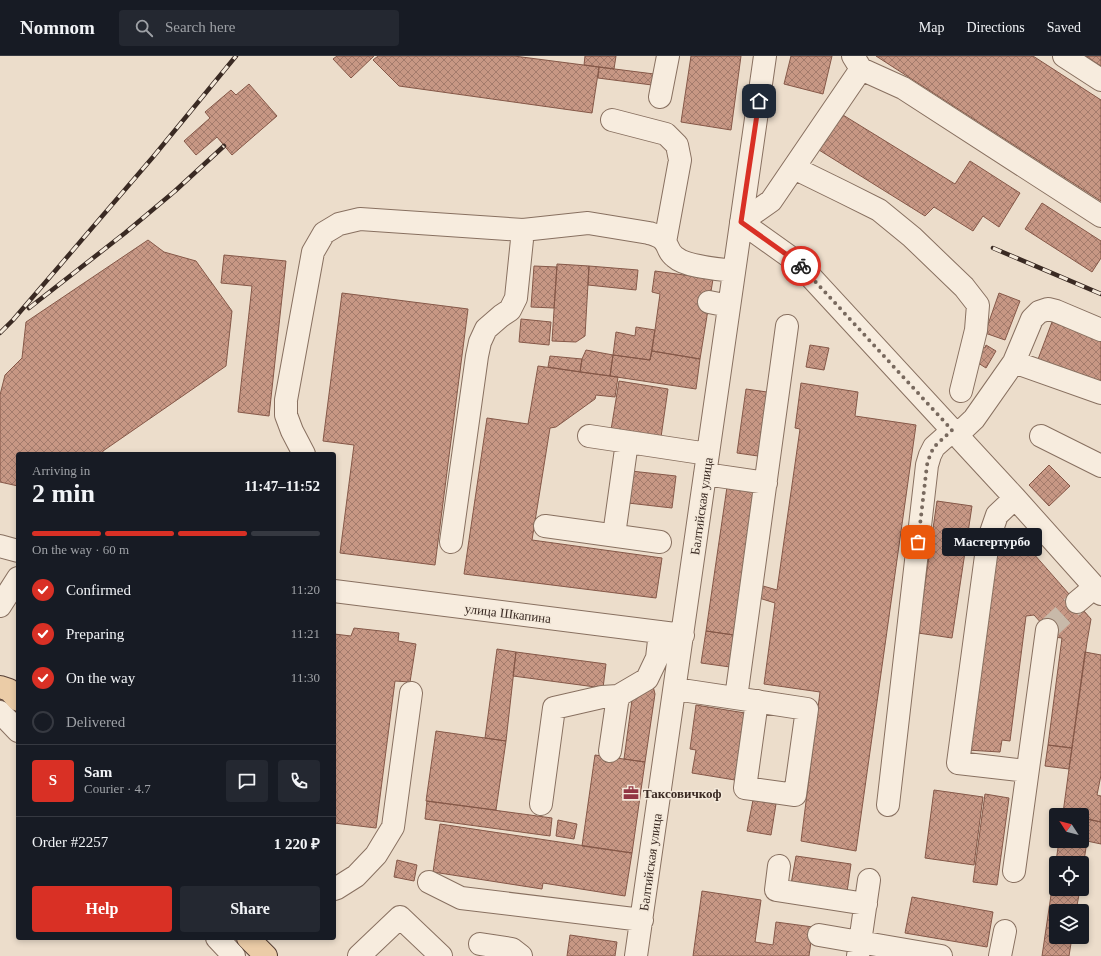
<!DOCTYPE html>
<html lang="en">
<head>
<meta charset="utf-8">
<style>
  body { margin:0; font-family:"Times New Roman",serif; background:#242831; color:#f1f3f6; height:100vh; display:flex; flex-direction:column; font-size:15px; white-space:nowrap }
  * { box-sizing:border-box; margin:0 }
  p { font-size:13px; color:#9ea1a6 }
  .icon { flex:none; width:22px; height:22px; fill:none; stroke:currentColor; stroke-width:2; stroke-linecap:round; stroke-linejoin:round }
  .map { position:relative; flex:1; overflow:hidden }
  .side { position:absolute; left:16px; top:396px; width:320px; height:488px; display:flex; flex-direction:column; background:#171b24; border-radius:4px; box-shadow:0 2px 6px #0003 }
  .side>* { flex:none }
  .needle { width:26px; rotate:306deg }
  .controls { position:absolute; left:1049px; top:752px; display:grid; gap:8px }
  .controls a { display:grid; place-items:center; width:40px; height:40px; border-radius:4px; background:#171b24; box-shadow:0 2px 6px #0003; font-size:20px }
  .pin { position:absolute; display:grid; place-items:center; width:34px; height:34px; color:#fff; margin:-17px; border-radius:8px; box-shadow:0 2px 6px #0006 }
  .courier { position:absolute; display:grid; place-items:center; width:40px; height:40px; margin:-20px; border:3px solid #d93025; border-radius:50%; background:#fff; color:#222; box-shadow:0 1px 5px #0007 }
  .bubble { position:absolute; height:28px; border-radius:4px; background:#171b24; box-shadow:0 2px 6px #0003; font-size:13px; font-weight:800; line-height:28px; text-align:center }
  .headline em { font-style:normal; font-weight:800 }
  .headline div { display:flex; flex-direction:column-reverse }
  .headline { display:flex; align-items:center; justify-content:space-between; height:68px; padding:0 16px }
  h1 { font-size:26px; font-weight:800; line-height:30px }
  .bar { display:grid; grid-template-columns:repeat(4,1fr); gap:6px 4px; align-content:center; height:48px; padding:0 16px }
  .bar i { height:5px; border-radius:3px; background:#363941 }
  .bar .current { background:#d93025 }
  .bar p { grid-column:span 4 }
  .line { display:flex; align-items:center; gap:10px; padding:0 16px; border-top:1px solid #363941 }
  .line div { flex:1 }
  .round { display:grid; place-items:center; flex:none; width:42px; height:42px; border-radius:4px; background:#242831 }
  ol { padding:0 16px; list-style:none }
  li { display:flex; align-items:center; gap:12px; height:44px }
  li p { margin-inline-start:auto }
  li .icon { padding:4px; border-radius:50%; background:#d93025; color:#fff; stroke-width:4 }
  li:last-child { color:#9ea1a6 }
  li i { width:22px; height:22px; border:2px solid #363941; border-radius:50% }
  .cta { display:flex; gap:8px; margin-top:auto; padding:8px 16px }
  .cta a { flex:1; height:46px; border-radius:4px; background:#d93025; color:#fff; font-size:16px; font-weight:800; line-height:46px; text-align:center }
  .cta a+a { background:#242831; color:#f1f3f6 }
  header { display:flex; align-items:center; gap:24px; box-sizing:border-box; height:56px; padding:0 20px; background:#171b24; border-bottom:1px solid #363941 }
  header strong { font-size:19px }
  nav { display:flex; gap:22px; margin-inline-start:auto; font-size:14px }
  .search { width:280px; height:36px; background:#242831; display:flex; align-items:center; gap:10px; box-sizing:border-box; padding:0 14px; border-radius:4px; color:#9ea1a6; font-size:15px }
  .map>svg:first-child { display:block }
  .building { fill:url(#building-cross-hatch); stroke:#855848 }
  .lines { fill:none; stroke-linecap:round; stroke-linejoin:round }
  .minor-tunnel { stroke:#c8b9a9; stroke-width:22; stroke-dasharray:22 11; stroke-linecap:butt }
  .minor-casing { stroke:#887060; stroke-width:24 }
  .major-casing { stroke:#563f34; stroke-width:24 }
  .minor { stroke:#f7ecde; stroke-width:22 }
  .major { stroke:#ebcca7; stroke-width:22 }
  .rail-casing { stroke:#3a2a23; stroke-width:4.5 }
  .rail { stroke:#f4e9da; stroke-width:3; stroke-dasharray:9; stroke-linecap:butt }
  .done { stroke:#78695e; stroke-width:4; stroke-dasharray:0 7.2 }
  .route { stroke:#d93025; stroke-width:5 }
  .labels { text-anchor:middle; stroke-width:3; stroke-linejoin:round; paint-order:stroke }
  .street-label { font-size:13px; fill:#3a2a23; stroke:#f4e9da }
  .poi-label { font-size:13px; font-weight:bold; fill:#3a2a23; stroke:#f4e9da; text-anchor:start }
</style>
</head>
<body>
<header>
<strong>Nomnom</strong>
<div class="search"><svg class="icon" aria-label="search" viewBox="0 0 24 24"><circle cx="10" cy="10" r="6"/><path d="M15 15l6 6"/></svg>Search here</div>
<nav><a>Map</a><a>Directions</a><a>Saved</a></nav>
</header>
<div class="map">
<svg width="1101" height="900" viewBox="0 0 1101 900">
  <defs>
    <pattern id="building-cross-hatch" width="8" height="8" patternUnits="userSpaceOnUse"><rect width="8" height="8" fill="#c79784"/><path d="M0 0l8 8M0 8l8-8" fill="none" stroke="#a37b6c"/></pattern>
  </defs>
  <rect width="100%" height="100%" fill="#ecddcb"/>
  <!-- building -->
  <path class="building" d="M 337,0 L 374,0 L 351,22 L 333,3 Z
    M 378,0 L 514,0 L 599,11 L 592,57 L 399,30 L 373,4 Z
    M 585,0 L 616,0 L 614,13 L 584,9 Z
    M 691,0 L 741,0 L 731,74 L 681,66 Z
    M 791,0 L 832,0 L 823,38 L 784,28 Z
    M 876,0 L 1033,0 L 1101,44 L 1101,145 Z
    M 1085,0 L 1101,0 L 1101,10 Z
    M 599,11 L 654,18 L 652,29 L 598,22 Z
    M 249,28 L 277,60 L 232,99 L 217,81 L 196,99 L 184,85 L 210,62 L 205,56 L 231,34 L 236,39 Z
    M 843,59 L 955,128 L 970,105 L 1020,137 L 999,171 L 983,160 L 973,175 L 934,151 L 925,160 L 819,94 Z
    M 1042,147 L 1101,185 L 1101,202 L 1092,216 L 1025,173 Z
    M 148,184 L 164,196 L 196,205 L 232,255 L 226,310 L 103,395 L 102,398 L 18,398 L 18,430 L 0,426 L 0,339 L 5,319 L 22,302 L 26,266 Z
    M 224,199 L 286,205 L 269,360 L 238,356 L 252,230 L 221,227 Z
    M 557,208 L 589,210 L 585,280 L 576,286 L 552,285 Z
    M 534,210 L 557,211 L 554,252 L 531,251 Z
    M 589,210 L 638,214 L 636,234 L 588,229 Z
    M 655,215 L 713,223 L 700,303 L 652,295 L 660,238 L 652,236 Z
    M 342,237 L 468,253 L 435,509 L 340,497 L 354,389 L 323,385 Z
    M 999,237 L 1020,245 L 1005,284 L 985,277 Z
    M 521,263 L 551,266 L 549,289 L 519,286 Z
    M 1052,266 L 1101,284 L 1101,329 L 1037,306 Z
    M 636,271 L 655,274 L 650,304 L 613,299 L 616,276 L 635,280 Z
    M 810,289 L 829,292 L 824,314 L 806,311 Z
    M 986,289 L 996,295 L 986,312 L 975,305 L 983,291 L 985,292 Z
    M 586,294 L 613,299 L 610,320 L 580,316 L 582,303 Z
    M 652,295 L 700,303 L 696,333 L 610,320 L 613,299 L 650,304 Z
    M 550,300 L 582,303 L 580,316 L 548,311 Z
    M 538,310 L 618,321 L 615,341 L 596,339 L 595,343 L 556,371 L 550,372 L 532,484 L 662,502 L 656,542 L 464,518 L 487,362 L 528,368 Z
    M 619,325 L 668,333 L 661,381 L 611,374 Z
    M 801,327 L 858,336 L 855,360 L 916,369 L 856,795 L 801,785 L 820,636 L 764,628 L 775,547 L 740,536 L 734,579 L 706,575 L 727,431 L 755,435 L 742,524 L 777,534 L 800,373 L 795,372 Z
    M 746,333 L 767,336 L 758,400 L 737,397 Z
    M 1049,409 L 1070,430 L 1049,450 L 1029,429 Z
    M 631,415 L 676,420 L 672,452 L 628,447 Z
    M 937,445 L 972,450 L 952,582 L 918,577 Z
    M 1011,472 L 1091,563 L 1087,586 L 1072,692 L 1048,689 L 1062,582 L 1054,581 L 1034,559 L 1026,560 L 1010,685 L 1002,684 L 1000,696 L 967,694 L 994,488 Z
    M 354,572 L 399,577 L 398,585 L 416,588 L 410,626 L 395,625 L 376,772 L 334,767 L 334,578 L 351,580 Z
    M 706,575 L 734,579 L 730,611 L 701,607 Z
    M 497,593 L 516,596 L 506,685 L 485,682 Z
    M 516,596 L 606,608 L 603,632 L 513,620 Z
    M 1085,596 L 1101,599 L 1101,719 L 1097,739 L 1101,740 L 1101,766 L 1082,762 L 1082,759 L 1070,759 L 1063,757 Z
    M 653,630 L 655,638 L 645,706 L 624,703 L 632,644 Z
    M 696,649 L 745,657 L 735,724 L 692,717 L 696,694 L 690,693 Z
    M 436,675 L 506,685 L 496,754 L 426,745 Z
    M 1048,689 L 1072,692 L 1069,713 L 1045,710 Z
    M 595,699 L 645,706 L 632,797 L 582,790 Z
    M 934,734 L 983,741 L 974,809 L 925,802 Z
    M 985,738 L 1009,742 L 997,829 L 973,826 Z
    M 753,744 L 776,748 L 771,779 L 747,775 Z
    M 427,745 L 552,762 L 550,780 L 425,763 Z
    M 1082,762 L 1101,766 L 1101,788 L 1087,785 L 1082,818 L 1082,807 L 1056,807 L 1056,833 L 1080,833 L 1076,855 L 1056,855 L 1056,881 L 1072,881 L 1069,900 L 1042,900 L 1059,785 L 1082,785 Z
    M 558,764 L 577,768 L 574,783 L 556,780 Z
    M 440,768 L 632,797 L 625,840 L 543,827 L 542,833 L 433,816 Z
    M 796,800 L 851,808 L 847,836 L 791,828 Z
    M 397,804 L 417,809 L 414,825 L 394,821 Z
    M 702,835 L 761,844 L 755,886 L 773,889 L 776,866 L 813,871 L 809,900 L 693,900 Z
    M 912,841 L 993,856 L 987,891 L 905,877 Z
    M 570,879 L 617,886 L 615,900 L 567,900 Z"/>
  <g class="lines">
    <!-- minor-tunnel -->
    <path class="minor-tunnel" d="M 1047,574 L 1077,546"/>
    <defs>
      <path id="minor" d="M 853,0 L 861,13 L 903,32 L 1101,160
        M 1064,0 L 1101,24
        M 861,13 L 771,145 L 741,166 L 797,206 L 1015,442 L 1101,538
        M 660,41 L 668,0
        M 612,64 L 666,78 L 677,89 L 680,104 L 665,186
        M 794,112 L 843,136 L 879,154 L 912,181 L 964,231 L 978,249 L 976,274 L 961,335
        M 709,246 L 729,250
        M 1014,306 L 1101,337
        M 589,380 L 708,398
        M 956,380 L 974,363 L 1014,306 L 1032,263 L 1039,256 L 1048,253 L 1056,255 L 1101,274
        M 1041,380 L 1101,410
        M 304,398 L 292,375 L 286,359 L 286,344 L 313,196 L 324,177 L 339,168 L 360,163 L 523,174 L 588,167 L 649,177 C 655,179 661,180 665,186 C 669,191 668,196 675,201 C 686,211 719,213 734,215
        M 705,418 L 766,427
        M 1015,442 L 997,459 L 988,485 L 958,707 L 1027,715
        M 545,470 L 660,486
        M 614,479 L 627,386
        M 451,486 L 477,300 L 480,286 L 486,273 L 501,260 L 510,254 L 516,242 L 523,174
        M 0,490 L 18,495
        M 334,535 L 683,579
        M 1077,546 L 1095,531
        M 0,550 L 18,522
        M 675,633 L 807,653 L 795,739 L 745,732 L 757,645
        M 736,642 L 787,270
        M 0,656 L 18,675
        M 610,695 L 618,640 L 647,623 L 657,602 L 660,576
        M 541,748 L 554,652 L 602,641 L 618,640
        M 888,749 L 927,409 L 930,399 L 934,391 L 952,375
        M 779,810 L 776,834 L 866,848
        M 1014,815 L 1047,574
        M 429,826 L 461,842 L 642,864
        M 334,833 L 337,832 L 356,820 L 376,799 L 393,771 L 411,637
        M 819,879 L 941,900
        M 217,882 L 234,900
        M 480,888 L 512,893 L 521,900
        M 359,900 L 400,861 L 441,900
        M 636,900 L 765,0
        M 858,900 L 869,824
        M 1000,900 L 1005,875"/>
      <path id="major" d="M 0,631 L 9,634 L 18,644
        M 248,882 L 266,900"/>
    </defs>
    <!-- minor casing -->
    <use href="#minor" class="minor-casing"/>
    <!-- major casing -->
    <use href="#major" class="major-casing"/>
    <!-- minor -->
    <use href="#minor" class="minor"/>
    <!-- major -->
    <use href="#major" class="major"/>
    <defs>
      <path id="rail" d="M 993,192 L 1101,238
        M 29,252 L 125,177 L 175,135 L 224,90
        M 0,277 L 13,264 L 153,101 L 236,0"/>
    </defs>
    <!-- rail casing -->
    <use href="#rail" class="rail-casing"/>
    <!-- rail -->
    <use href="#rail" class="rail"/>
  </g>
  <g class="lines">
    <!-- done -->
    <path class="done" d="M 801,210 L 952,374 L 934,391 L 930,399 L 927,409 L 918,486"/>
    <!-- route -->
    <path class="route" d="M 759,45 L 741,166 L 797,206 L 801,210"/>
  </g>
  <!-- icons -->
  <defs>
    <symbol id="office-bare" viewBox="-9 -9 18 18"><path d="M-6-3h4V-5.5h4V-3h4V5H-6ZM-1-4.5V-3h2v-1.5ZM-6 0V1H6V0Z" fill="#923543" stroke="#f4e9da" stroke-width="2.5" paint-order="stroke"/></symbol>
  </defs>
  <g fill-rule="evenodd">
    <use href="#office-bare" x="620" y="726" width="22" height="22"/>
  </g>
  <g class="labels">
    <!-- street labels -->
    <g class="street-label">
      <text transform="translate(701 450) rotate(-82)" y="5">Балтийская улица</text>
      <text transform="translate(508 557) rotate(7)" y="5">улица Шкапина</text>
      <text transform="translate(650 806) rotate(-82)" y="5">Балтийская улица</text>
    </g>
    <!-- poi labels -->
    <g class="poi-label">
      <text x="643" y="742">Таксовичкоф</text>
    </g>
  </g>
</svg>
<div class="controls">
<a><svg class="needle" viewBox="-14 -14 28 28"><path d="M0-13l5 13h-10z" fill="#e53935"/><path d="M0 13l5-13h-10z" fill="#9ea1a6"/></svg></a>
<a><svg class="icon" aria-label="locate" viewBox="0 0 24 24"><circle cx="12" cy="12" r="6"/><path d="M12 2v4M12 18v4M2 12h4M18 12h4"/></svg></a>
<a><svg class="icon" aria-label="layers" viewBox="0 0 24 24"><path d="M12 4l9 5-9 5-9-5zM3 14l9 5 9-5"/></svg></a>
</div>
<div class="pin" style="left:918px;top:486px;background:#ea580c"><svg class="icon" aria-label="bag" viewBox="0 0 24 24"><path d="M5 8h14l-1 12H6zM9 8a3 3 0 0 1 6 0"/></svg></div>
<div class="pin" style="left:759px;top:45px;background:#1f2937"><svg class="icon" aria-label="home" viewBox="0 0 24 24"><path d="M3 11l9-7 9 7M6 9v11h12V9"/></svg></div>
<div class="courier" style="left:801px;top:210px"><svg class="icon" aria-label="bike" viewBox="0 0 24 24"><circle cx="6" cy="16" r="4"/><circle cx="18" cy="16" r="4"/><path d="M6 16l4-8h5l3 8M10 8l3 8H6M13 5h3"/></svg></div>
<div class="bubble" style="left:942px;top:472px;width:100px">Мастертурбо</div>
<section class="side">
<div class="headline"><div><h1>2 min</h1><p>Arriving in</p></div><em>11:47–11:52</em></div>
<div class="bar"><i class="current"></i><i class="current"></i><i class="current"></i><i></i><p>On the way · 60 m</p></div>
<ol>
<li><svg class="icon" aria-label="check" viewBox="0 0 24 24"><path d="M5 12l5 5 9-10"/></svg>Confirmed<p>11:20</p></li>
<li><svg class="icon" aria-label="check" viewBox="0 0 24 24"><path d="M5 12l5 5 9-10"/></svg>Preparing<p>11:21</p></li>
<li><svg class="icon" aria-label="check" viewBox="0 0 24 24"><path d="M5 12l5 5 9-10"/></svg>On the way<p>11:30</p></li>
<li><i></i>Delivered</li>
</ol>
<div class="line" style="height:72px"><b class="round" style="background:#d93025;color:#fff">S</b><div><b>Sam</b><p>Courier · 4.7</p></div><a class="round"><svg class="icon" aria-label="chat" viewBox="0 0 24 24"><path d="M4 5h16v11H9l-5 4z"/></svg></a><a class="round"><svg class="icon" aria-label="phone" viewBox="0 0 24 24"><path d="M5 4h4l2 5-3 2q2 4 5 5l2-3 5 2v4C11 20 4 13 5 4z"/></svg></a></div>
<div class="line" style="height:52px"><div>Order #2257</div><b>1 220 ₽</b></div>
<div class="cta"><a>Help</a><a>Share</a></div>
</section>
</div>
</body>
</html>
